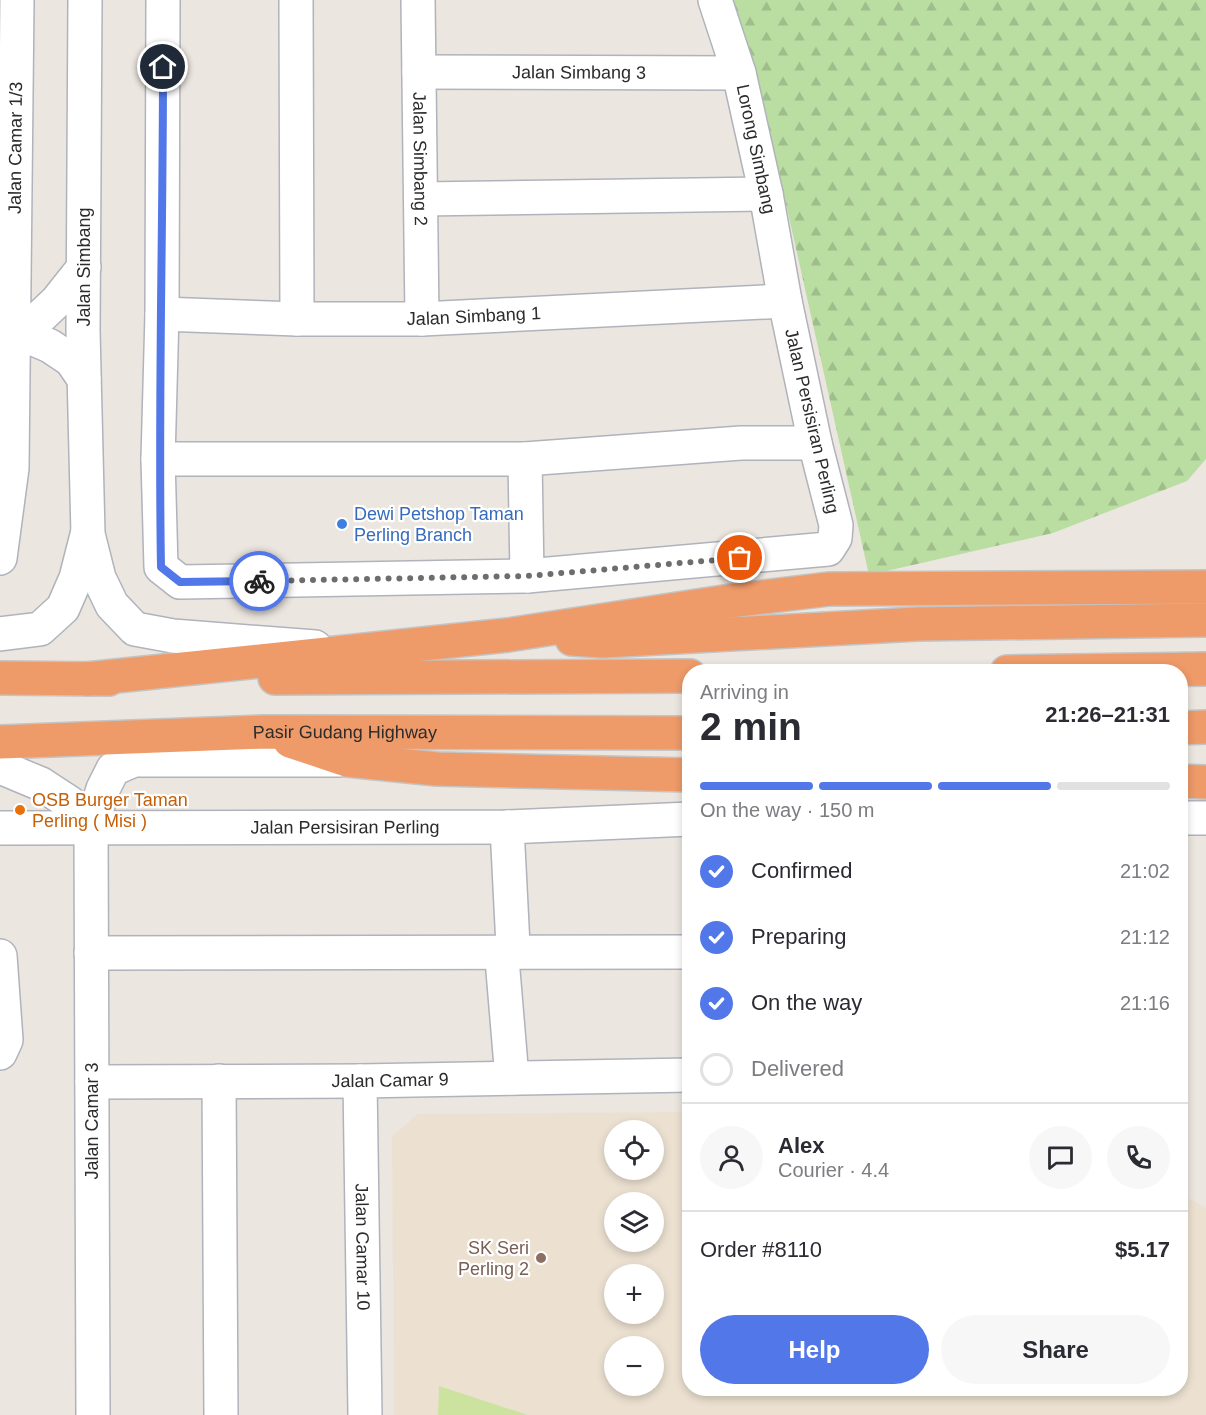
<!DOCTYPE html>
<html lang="en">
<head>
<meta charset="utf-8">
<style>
  body { margin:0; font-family:Arial,sans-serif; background:#f7f7f7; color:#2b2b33; height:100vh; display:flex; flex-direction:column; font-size:22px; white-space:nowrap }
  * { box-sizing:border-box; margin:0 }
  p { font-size:20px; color:#7c7c81 }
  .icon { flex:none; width:33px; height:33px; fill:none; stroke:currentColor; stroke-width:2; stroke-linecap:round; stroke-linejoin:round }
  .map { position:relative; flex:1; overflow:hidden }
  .side { position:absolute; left:682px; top:664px; width:506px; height:732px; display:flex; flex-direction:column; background:#fff; border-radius:24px; box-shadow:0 3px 9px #0003 }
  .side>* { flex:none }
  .controls { position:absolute; left:604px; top:1120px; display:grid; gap:12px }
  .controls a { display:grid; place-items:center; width:60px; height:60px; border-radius:50%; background:#fff; box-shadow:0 3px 9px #0003; font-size:30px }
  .pin { position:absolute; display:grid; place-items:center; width:51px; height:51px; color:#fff; margin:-26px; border:3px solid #fff; border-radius:50%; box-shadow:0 2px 6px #0007 }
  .courier { position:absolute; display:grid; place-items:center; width:60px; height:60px; margin:-30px; border:4px solid #5177e8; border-radius:50%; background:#fff; color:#222; box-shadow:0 2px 8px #0007 }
  .overview em { font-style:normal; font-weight:700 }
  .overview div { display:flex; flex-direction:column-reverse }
  .overview { display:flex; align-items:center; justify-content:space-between; height:102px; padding:0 18px }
  h1 { font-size:39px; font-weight:700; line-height:45px }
  .bar { display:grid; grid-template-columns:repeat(4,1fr); gap:9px 6px; align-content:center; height:72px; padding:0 18px }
  .bar i { height:8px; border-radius:4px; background:#e1e1e2 }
  .bar .on { background:#5177e8 }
  .bar p { grid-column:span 4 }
  .line { display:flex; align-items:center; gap:15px; padding:0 18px; border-top:2px solid #e1e1e2 }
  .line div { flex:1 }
  .round { display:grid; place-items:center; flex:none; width:63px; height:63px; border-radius:32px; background:#f7f7f7 }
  ol { padding:0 18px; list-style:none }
  li { display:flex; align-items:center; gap:18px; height:66px }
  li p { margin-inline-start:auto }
  li .icon { padding:6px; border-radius:50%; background:#5177e8; color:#fff; stroke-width:4 }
  li:last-child { color:#7c7c81 }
  li i { width:33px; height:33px; border:3px solid #e1e1e2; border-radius:50% }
  .action { display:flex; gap:12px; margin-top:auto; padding:12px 18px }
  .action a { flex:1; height:69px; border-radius:36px; background:#5177e8; color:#fff; font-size:24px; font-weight:700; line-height:69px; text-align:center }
  .action a+a { background:#f7f7f7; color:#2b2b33 }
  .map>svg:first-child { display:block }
  .education { fill:#ece1d1; fill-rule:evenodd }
  .forest { fill:url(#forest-firs) }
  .pitch { fill:#cbe39f }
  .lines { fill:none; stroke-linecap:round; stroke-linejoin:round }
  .minor-casing { stroke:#b0b3bb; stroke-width:36 }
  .highway-casing { stroke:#c4c4c4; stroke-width:36 }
  .minor { stroke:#fff; stroke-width:33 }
  .highway { stroke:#ee9a69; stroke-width:33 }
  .done { stroke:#6f6d6b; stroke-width:6; stroke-dasharray:0 10.8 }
  .route { stroke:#5177e8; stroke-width:8 }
  .shop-dot { fill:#3f7fe0; stroke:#fff; stroke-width:2 }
  .food-dot { fill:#e8710a; stroke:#fff; stroke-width:2 }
  .education-dot { fill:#8d6e63; stroke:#fff; stroke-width:2 }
  .labels { text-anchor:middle; stroke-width:4.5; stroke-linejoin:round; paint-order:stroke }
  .street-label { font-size:18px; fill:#2c2c2c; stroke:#fff }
  .shop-label { font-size:18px; fill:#366cbe; stroke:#fff; text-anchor:start }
  .food-label { font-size:18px; fill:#c56008; stroke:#fff; text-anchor:start }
  .education-label { font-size:18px; fill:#785e54; stroke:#fff; text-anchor:end }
</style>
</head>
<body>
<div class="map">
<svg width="1206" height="1415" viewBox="0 0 1206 1415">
  <defs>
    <pattern id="forest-firs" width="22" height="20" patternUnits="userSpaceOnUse" patternTransform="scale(1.5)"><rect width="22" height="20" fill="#badda2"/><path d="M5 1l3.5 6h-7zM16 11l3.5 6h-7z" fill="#a0be8c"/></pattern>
  </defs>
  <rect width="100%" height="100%" fill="#ece6e0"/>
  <!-- education -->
  <path class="education" d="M 690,1112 L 690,1389 L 1180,1389 L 1181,1194 L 1206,1208 L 1206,1415 L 394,1415 L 392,1136 L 418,1114 ZM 615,1131 L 654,1131 L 654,1170 L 615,1170 ZM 615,1203 L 654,1203 L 654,1242 L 615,1242 ZM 615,1275 L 654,1275 L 654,1314 L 615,1314 ZM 615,1347 L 654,1347 L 654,1386 L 615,1386 Z"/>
  <!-- forest -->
  <path class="forest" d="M 732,0 L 1206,0 L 1206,459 L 1187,481 L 1053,533 L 869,575 L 761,92 Z"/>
  <!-- pitch -->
  <path class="pitch" d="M 439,1386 L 528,1415 L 438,1415 Z"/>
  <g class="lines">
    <defs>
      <g id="minor">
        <path d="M 85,0 L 83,331 L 88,534 L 99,578 L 112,605 L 135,629 L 173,636 L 315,647"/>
        <path d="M 163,0 L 162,314 L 158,459 L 161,567 L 180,582 L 527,576 L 828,549 L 835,538 L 836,525 L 815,443 L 785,301 L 766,194 L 739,73 L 715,0"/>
        <path d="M 296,0 L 297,319"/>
        <path id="s1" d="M 418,0 L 422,319"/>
        <path id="s2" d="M 419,72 L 739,73"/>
        <path d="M 421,199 L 766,194"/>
        <path id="s3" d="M 162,314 L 297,319 L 422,319 L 785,301"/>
        <path d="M 15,331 L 37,320 L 57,301 L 84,267"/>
        <path d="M 15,331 L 50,346 L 71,360 L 84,379"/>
        <path d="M 158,459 L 525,459 L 741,443 L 815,443"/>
        <path d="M 525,459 L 527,576"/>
        <path id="s4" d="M 0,558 L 12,468 L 17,0"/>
        <path d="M 0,634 L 40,629 L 63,608 L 76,578 L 87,535"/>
        <path d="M 0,767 L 41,784 L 70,803 L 91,827"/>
        <path d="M 1180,818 L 1206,818"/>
        <path d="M 507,827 L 513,946 L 502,959 L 512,1078"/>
        <path id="s5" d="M 0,828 L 507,827 L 690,819"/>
        <path d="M 91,953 L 690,952"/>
        <path d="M 0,956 L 6,1040 L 0,1053"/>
        <path d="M 219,1081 L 221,1415"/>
        <path id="s6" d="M 360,1081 L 365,1415"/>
        <path id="s7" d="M 92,1082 L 360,1081 L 690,1075"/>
        <path d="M 93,1415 L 91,827 L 103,789 L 113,769 L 134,760 L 339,760"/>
      </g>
      <g id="highway">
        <path d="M 572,639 L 603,641 L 918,624 L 1206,620"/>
        <path d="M 1007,672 L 1206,669"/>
        <path d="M 0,678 L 109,679"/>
        <path d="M 275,678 L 690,676"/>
        <path d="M 87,679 L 508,635 L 730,601 L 829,589 L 1206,587"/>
        <path d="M 1180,728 L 1206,727"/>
        <path d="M 290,741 L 347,760 L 437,769 L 690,775"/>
        <path id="s8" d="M 0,742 L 264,732 L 690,733"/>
        <path d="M 1180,781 L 1206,782"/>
      </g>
    </defs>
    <!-- minor casing -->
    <use href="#minor" class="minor-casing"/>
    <!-- highway casing -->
    <use href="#highway" class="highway-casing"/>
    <!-- minor -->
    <use href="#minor" class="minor"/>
    <!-- highway -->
    <use href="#highway" class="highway"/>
  </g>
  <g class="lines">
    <!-- done -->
    <path class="done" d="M 259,581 L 527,576 L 740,558"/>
    <!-- route -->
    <path class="route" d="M 163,67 C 163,234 158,400 161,567 L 180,582 L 259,581"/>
  </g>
  <!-- markers -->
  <circle class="shop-dot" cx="342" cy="524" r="6"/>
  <circle class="food-dot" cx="20" cy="810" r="6"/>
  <circle class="education-dot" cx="541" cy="1258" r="6"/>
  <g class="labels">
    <!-- street labels -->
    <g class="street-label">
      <text dy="6" stroke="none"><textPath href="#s2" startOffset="160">Jalan Simbang 3</textPath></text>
      <text dy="6" stroke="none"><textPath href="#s4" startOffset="411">Jalan Camar 1/3</textPath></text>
      <text transform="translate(756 149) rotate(78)" y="6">Lorong Simbang</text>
      <text dy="6" stroke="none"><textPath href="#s1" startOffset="159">Jalan Simbang 2</textPath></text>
      <text transform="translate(84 267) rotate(-90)" y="6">Jalan Simbang</text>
      <text dy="6" stroke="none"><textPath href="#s3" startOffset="312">Jalan Simbang 1</textPath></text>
      <text transform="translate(812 421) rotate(77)" y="6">Jalan Persisiran Perling</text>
      <text dy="6" stroke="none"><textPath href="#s8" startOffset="345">Pasir Gudang Highway</textPath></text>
      <text dy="6" stroke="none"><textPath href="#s5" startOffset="345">Jalan Persisiran Perling</textPath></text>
      <text dy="6" stroke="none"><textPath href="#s7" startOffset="298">Jalan Camar 9</textPath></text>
      <text transform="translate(92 1121) rotate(-90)" y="6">Jalan Camar 3</text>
      <text dy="6" stroke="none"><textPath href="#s6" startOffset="166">Jalan Camar 10</textPath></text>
    </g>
    <!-- shop labels -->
    <g class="shop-label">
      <text x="354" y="520">Dewi Petshop Taman<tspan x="354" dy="21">Perling Branch</tspan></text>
    </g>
    <!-- food labels -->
    <g class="food-label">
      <text x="32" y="806">OSB Burger Taman<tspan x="32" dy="21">Perling ( Misi )</tspan></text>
    </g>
    <!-- education labels -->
    <g class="education-label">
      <text x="529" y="1254">SK Seri<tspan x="529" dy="21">Perling 2</tspan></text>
    </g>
  </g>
</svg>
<div class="controls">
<a><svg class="icon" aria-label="locate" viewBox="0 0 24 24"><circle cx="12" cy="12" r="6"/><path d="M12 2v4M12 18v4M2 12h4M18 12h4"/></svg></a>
<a><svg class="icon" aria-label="layers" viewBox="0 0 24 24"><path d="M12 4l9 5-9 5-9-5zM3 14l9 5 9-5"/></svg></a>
<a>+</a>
<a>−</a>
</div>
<div class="pin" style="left:740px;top:558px;background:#ea580c"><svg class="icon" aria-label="bag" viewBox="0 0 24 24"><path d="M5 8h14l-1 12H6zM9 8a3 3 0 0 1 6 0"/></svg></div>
<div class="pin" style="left:163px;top:67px;background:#1f2937"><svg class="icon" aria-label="home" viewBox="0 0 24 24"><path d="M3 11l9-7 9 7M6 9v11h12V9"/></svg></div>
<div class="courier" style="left:259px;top:581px"><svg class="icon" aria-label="bike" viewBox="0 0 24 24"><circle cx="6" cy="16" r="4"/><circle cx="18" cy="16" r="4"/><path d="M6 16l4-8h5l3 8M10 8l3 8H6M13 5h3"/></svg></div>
<section class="side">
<div class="overview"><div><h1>2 min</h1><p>Arriving in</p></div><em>21:26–21:31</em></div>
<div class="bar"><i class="on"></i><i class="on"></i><i class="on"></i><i></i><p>On the way · 150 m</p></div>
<ol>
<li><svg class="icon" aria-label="check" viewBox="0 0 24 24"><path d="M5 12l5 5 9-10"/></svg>Confirmed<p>21:02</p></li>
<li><svg class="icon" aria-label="check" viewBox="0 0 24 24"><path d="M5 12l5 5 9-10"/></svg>Preparing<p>21:12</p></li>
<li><svg class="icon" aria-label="check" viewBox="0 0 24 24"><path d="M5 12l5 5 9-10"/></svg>On the way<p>21:16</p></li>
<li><i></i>Delivered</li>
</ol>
<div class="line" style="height:108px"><a class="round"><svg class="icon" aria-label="person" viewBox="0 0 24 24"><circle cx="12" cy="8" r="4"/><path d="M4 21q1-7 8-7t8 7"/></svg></a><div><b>Alex</b><p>Courier · 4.4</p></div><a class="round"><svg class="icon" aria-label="chat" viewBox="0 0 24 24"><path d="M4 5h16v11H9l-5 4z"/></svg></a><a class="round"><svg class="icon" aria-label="phone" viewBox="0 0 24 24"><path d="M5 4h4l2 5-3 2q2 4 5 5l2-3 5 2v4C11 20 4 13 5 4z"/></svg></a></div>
<div class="line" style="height:78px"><div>Order #8110</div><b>$5.17</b></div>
<div class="action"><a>Help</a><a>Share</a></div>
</section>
</div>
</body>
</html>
